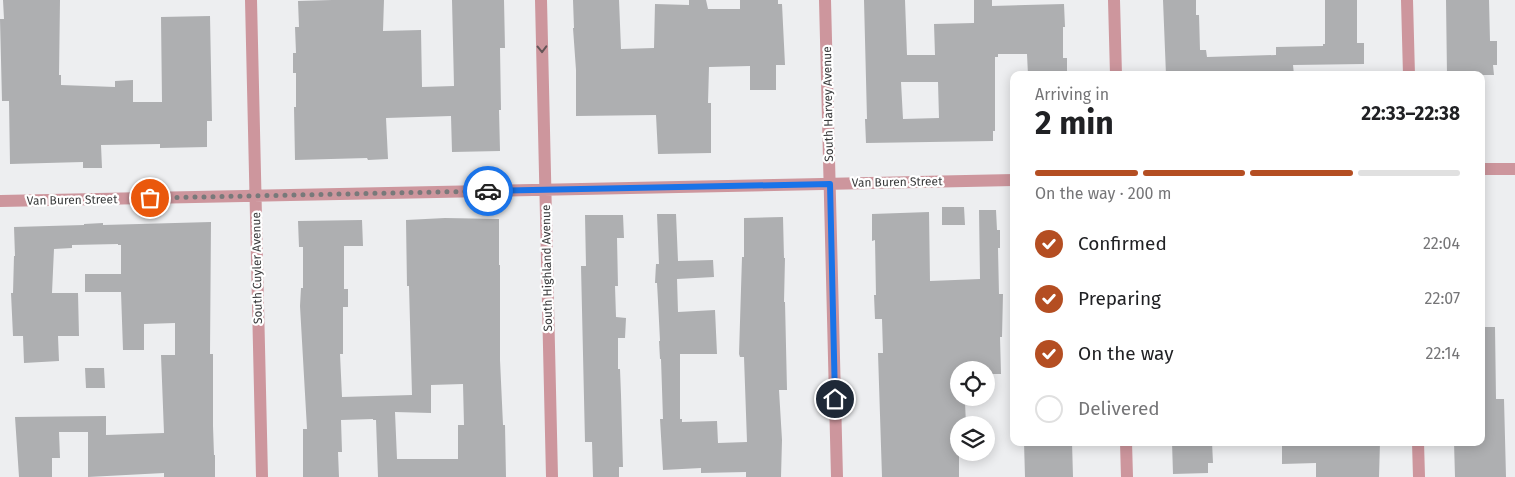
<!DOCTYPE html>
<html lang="en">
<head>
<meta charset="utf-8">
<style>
  body { margin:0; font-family:"Fira Sans",sans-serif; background:#f6f6f6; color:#202124; height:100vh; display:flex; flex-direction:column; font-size:19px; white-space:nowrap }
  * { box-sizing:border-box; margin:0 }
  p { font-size:16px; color:#757577 }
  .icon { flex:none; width:28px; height:28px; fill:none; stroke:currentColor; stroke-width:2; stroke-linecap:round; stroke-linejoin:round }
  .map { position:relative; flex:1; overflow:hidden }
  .details { position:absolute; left:1010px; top:71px; width:475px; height:375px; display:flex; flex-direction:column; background:#fff; border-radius:10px; box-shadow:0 2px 12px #0003 }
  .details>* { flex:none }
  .buttons { position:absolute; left:950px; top:361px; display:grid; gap:10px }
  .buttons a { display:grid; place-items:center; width:45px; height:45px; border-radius:50%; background:#fff; box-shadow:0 2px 12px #0003; font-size:25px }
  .pin { position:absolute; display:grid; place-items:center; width:42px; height:42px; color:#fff; margin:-21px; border:2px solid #fff; border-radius:50%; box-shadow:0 1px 5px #0007 }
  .courier { position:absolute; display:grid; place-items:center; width:50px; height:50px; margin:-25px; border:4px solid #1a73e8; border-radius:50%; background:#fff; color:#222; box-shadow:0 1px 6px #0007 }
  .overview em { font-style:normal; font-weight:700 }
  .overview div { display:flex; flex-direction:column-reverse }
  .overview { display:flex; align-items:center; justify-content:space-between; height:85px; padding:0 25px }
  h1 { font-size:32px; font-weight:700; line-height:38px }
  .bar { display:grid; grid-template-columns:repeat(4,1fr); gap:8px 5px; align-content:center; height:60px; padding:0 25px }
  .bar i { height:6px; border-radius:4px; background:#e0e0e0 }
  .bar .selected { background:#b44e22 }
  .bar p { grid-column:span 4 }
  ol { padding:0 25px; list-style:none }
  li { display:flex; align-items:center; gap:15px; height:55px }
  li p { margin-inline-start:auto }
  li .icon { padding:5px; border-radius:50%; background:#b44e22; color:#fff; stroke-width:4 }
  li:last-child { color:#757577 }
  li i { width:28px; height:28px; border:2px solid #e0e0e0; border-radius:50% }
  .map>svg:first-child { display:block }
  .building { fill:#aeafb1; fill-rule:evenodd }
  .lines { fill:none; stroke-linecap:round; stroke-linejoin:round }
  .minor { stroke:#cd969d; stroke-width:12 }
  .oneway { stroke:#655658 }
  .done { stroke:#78797a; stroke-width:5; stroke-dasharray:0 9 }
  .route { stroke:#1a73e8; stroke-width:6 }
  .labels { text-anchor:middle; stroke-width:4.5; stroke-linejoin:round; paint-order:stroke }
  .street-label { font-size:12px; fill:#393a3b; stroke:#fff }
</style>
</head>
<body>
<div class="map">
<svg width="1515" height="477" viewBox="0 0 1515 477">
  <rect width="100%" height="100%" fill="#edeef0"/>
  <!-- building -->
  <path class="building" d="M 3,0 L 60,0 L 59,75 L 61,75 L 61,85 L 115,87 L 115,81 L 133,80 L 133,102 L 162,102 L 161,17 L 210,16 L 212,121 L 207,121 L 207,147 L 160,148 L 160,144 L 101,145 L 102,168 L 83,168 L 83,162 L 10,164 L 9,101 L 2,101 L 0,19 L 4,19 Z
    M 332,0 L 384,0 L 383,31 L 421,30 L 422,87 L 454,86 L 452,0 L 504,0 L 505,48 L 500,48 L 501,110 L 499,110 L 500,151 L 452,152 L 451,116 L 386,118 L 388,159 L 368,160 L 367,158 L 295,160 L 294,107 L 296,107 L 296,73 L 293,73 L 293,53 L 296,53 L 295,27 L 299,27 L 298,1 Z
    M 573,0 L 619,0 L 621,49 L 654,48 L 655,4 L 689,5 L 689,0 L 706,0 L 708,9 L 740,9 L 740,0 L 778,0 L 778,4 L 782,4 L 785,65 L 776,65 L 776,90 L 750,90 L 750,66 L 709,67 L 708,103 L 711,103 L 711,153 L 658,154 L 656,115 L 576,116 L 576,70 L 573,28 L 574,28 Z
    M 864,0 L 905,0 L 907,55 L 935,55 L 934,24 L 974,23 L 974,0 L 992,0 L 992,6 L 1064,4 L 1065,27 L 1063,27 L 1063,58 L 1067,58 L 1067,75 L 1028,75 L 1027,54 L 998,54 L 998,57 L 995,57 L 995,131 L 993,131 L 993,141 L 866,143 L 865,119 L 867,119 ZM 901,82 L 938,82 L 939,118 L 903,119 Z
    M 1163,0 L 1196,0 L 1196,15 L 1199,15 L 1200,50 L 1206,50 L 1207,57 L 1276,55 L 1276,47 L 1323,46 L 1323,44 L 1325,44 L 1325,0 L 1357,0 L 1357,43 L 1364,43 L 1364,64 L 1293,65 L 1294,75 L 1166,75 Z
    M 1446,0 L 1489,0 L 1490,41 L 1497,41 L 1497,65 L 1493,65 L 1494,75 L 1447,75 Z
    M 942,207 L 964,207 L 965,225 L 942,225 Z
    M 979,210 L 996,210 L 997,230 L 1000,230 L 1000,248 L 998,248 L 999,294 L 1003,294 L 1002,337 L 1000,337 L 1001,374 L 986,374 L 986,370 L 959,370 L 959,398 L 967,398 L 967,402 L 965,402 L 966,425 L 959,425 L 959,477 L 882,477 L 878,353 L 883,353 L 882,319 L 875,319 L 874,295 L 876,295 L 875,240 L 872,241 L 872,214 L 929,212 L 930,281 L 980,279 Z
    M 657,214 L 676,214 L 678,261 L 713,260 L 714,277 L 677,279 L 678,312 L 715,310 L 717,354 L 680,354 L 680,419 L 682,419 L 682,422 L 717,421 L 718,443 L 747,442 L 744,357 L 740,357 L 739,354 L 742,257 L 744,257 L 744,218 L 783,217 L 784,258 L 785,258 L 784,302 L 785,302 L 787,390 L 779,390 L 782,440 L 781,477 L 746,477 L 746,472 L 701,473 L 701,468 L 663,470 L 660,419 L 663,419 L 661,359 L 660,359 L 659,341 L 660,341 L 658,301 L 657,283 L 655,283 L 656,264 L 659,264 Z
    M 585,215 L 623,215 L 624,238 L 617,238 L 618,286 L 615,286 L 616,317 L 626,318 L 625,338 L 618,338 L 618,369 L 620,369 L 621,395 L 623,467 L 619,467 L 619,477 L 593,477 L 592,442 L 585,442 L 581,266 L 586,266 Z
    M 445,218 L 499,219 L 499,265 L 500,265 L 500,360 L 503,425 L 505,425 L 506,477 L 378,477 L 376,420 L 373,420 L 373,419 L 341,420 L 342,452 L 338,452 L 339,477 L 303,477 L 303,429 L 307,429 L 300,306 L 301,288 L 303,288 L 303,247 L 299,247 L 298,221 L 362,220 L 363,246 L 344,246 L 344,289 L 348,289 L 348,307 L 343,307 L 343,354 L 340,354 L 342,397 L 412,395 L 409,286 L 407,286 L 406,220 ZM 463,384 L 464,425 L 458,425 L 458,459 L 397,459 L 395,412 L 431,413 L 431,385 Z
    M 211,222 L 210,354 L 213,354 L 213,426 L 214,455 L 215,455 L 215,477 L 164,477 L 164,473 L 88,477 L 88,432 L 59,432 L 60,458 L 52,458 L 52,477 L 19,477 L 15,417 L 106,416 L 106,435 L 164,433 L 161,355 L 175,355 L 175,323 L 144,324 L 144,350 L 123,350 L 121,292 L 85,292 L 85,274 L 121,274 L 121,245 L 118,245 L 118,244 L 72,245 L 72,248 L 54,249 L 52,293 L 78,293 L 79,336 L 58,336 L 59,361 L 24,363 L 23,336 L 13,336 L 11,293 L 13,293 L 14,256 L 15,256 L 14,227 L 84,225 L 84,224 L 103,223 L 103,225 Z
    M 1481,327 L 1495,327 L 1496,399 L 1504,399 L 1506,477 L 1455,477 L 1454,442 L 1481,442 Z
    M 85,368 L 104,368 L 105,388 L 86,388 Z
    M 1024,442 L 1072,442 L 1073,477 L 1025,477 Z
    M 1172,442 L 1212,442 L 1213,463 L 1208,463 L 1208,473 L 1173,474 Z
    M 1322,442 L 1380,442 L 1379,477 L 1316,477 L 1316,463 L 1282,464 L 1282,445 L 1322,445 Z"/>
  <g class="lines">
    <!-- minor -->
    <path class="minor" d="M 251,0 L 262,477
      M 541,0 L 552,477
      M 825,0 L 837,477
      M 1114,0 L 1116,75
      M 1407,0 L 1409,75
      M 1481,169 L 1515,169
      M 0,201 L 1014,180
      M 1126,442 L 1127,477
      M 1418,442 L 1419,477"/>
  </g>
  <!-- one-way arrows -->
  <defs><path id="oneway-chevron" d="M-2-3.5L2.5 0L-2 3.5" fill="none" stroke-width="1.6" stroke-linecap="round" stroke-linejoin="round" transform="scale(1.25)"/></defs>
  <use class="oneway" href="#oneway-chevron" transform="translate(542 49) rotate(89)"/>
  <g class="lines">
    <!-- done -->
    <path class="done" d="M 150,198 L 488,191"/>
    <!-- route -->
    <path class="route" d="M 488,191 L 830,184 L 835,399"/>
  </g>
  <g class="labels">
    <!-- street labels -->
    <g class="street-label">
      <text transform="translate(828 104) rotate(-91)" y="4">South Harvey Avenue</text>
      <text transform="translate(897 182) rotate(-1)" y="4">Van Buren Street</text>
      <text transform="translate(72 200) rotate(-1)" y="4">Van Buren Street</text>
      <text transform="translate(257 268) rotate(-91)" y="4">South Cuyler Avenue</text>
      <text transform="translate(547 268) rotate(-91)" y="4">South Highland Avenue</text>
    </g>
  </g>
</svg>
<div class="buttons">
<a><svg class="icon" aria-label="locate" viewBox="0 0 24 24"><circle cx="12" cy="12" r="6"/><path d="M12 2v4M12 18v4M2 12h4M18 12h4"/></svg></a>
<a><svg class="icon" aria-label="layers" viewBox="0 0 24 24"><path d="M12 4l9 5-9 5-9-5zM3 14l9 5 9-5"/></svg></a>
</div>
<div class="pin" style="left:150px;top:198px;background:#ea580c"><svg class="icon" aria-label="bag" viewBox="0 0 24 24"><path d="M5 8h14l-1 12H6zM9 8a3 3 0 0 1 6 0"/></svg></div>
<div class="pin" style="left:835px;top:399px;background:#1f2937"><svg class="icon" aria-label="home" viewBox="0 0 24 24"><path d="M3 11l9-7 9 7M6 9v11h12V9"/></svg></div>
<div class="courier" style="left:488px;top:191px"><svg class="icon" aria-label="car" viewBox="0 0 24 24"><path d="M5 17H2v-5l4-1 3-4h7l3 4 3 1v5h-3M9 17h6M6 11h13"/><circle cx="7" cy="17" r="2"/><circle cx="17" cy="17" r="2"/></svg></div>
<section class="details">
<div class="overview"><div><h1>2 min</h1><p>Arriving in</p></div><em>22:33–22:38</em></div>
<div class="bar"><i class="selected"></i><i class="selected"></i><i class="selected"></i><i></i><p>On the way · 200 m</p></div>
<ol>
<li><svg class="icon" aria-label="check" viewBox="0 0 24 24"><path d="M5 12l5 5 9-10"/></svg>Confirmed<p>22:04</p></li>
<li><svg class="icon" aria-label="check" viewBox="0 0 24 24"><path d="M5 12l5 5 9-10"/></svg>Preparing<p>22:07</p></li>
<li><svg class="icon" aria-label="check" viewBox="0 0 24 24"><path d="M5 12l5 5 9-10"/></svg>On the way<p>22:14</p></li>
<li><i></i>Delivered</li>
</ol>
</section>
</div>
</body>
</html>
